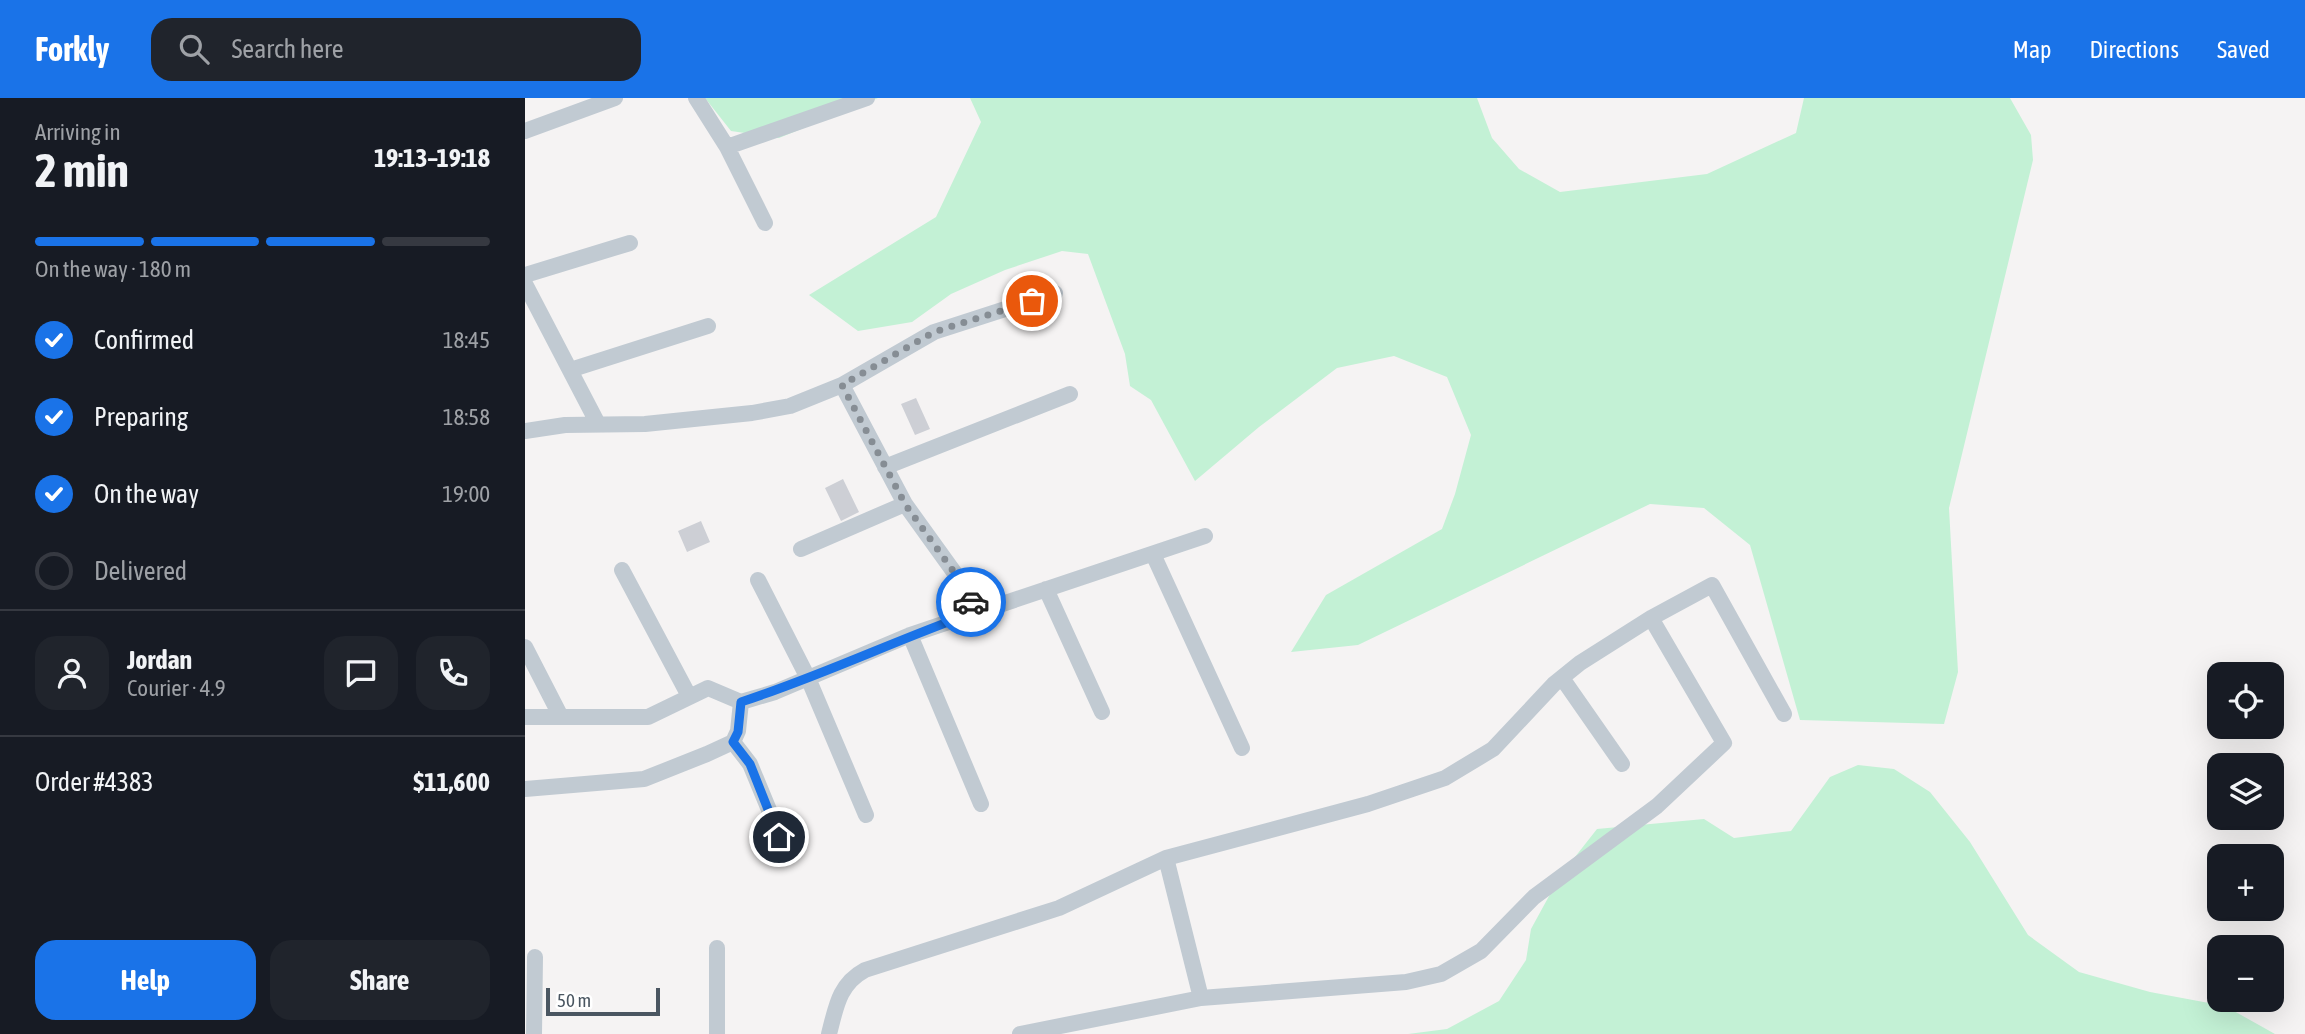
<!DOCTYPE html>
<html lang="en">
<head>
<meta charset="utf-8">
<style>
  body { margin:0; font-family:"Asap Condensed",sans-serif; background:#20242c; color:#f1f3f6; height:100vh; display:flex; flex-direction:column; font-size:26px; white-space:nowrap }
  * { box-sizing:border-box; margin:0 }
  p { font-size:23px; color:#9ea1a6 }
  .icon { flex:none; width:38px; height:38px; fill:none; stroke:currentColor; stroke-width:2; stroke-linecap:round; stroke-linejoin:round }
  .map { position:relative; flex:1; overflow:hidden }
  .sheet { display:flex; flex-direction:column; background:#171b24; width:525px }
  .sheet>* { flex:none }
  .tools { position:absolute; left:1682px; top:564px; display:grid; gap:14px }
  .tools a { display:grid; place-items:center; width:77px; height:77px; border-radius:14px; background:#171b24; box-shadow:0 7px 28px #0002; font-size:35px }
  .scale { position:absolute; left:21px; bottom:18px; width:114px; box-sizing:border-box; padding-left:7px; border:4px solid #4a5661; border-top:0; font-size:19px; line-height:24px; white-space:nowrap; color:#4a5661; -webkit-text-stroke:5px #fff; paint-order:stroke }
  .pin { position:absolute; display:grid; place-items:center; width:60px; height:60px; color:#fff; margin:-30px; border:4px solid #fff; border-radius:50%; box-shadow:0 2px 7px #0007 }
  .courier { position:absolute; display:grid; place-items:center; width:70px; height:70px; margin:-35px; border:5px solid #1a73e8; border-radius:50%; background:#fff; color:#222; box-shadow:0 2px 9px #0007 }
  .overview em { font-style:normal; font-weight:700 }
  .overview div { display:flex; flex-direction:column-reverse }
  .overview { display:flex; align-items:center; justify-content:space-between; height:119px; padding:0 35px }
  h1 { font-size:46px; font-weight:700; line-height:52px }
  .bar { display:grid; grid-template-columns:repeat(4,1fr); gap:10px 7px; align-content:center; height:84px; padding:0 35px }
  .bar i { height:9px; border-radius:5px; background:#363941 }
  .bar .selected { background:#1a73e8 }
  .bar p { grid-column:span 4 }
  .line { display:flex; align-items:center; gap:18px; padding:0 35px; border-top:2px solid #363941 }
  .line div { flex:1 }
  .round { display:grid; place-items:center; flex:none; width:74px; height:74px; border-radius:21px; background:#20242c }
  ol { padding:0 35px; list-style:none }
  li { display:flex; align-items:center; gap:21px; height:77px }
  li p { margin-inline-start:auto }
  li .icon { padding:7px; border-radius:50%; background:#1a73e8; color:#fff; stroke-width:4 }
  li:last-child { color:#9ea1a6 }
  li i { width:38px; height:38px; border:4px solid #363941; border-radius:50% }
  .cta { display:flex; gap:14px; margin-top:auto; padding:14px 35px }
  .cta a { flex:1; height:80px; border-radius:21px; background:#1a73e8; color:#fff; font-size:28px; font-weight:700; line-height:80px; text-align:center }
  .cta a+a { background:#20242c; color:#f1f3f6 }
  header { display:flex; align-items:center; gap:42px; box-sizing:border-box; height:98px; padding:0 35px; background:#1a73e8; color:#fff }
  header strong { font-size:33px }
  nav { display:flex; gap:38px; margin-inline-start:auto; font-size:24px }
  .search { width:490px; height:63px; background:#20242c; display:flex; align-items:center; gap:18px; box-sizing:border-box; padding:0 24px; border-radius:21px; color:#9ea1a6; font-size:26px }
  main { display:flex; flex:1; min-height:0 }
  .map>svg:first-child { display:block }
  .green { fill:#c3f1d5 }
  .building { fill:#cdcfd5 }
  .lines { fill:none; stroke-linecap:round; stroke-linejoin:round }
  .minor { stroke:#c1cad2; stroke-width:16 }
  .done { stroke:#868d94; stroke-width:7; stroke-dasharray:0 12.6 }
  .route { stroke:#1a73e8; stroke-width:9 }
</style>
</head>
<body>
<header>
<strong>Forkly</strong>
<div class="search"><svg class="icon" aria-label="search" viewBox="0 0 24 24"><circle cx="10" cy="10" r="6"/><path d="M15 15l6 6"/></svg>Search here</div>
<nav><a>Map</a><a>Directions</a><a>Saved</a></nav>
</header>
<main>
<section class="sheet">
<div class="overview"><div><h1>2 min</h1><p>Arriving in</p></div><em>19:13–19:18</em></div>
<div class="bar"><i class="selected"></i><i class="selected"></i><i class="selected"></i><i></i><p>On the way · 180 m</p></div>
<ol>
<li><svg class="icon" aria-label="check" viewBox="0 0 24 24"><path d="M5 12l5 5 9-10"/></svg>Confirmed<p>18:45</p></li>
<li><svg class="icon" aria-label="check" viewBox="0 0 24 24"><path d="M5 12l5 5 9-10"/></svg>Preparing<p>18:58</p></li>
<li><svg class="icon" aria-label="check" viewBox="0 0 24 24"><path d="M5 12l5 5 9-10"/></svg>On the way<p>19:00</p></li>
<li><i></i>Delivered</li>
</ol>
<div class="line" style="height:126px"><a class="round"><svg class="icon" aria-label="person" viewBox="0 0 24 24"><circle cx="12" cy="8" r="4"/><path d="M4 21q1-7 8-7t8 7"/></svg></a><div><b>Jordan</b><p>Courier · 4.9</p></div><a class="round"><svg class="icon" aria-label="chat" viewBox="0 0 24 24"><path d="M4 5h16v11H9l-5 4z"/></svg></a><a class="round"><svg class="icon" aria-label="phone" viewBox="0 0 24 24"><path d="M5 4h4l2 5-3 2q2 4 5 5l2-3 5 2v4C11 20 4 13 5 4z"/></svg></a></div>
<div class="line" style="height:91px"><div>Order #4383</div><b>$11,600</b></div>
<div class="cta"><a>Help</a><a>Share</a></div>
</section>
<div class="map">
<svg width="1780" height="936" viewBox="0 0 1780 936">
  <rect width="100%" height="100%" fill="#f5f3f3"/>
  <!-- green -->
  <path class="green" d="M 180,0 L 353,0 L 254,40 L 206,33 Z
    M 445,0 L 952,0 L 967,40 L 994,71 L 1035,94 L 1182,76 L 1271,35 L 1279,0 L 1485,0 L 1506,37 L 1508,62 L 1424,410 L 1433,574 L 1419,626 L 1275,622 L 1225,447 L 1179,410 L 1125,406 L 833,547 L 766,554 L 801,497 L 917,431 L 930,396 L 946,337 L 922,279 L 869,258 L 812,270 L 734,329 L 670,383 L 626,302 L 605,288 L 600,256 L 563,156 L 537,153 L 480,172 L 426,196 L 387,224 L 333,233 L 284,197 L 411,119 L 456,24 Z
    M 1333,667 L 1369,671 L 1405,694 L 1445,744 L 1503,837 L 1554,874 L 1625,894 L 1700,908 L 1750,936 L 883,936 L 922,931 L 974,903 L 1001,862 L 1006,831 L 1035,778 L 1072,731 L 1179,721 L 1209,740 L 1266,733 L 1305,679 Z"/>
  <!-- building -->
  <path class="building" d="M 391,300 L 405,331 L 390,337 L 376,306 Z
    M 318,381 L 334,414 L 316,423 L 300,390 Z
    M 176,423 L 185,444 L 162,454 L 153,433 Z"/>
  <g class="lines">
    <!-- minor -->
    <path class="minor" d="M 171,0 L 202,49 L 240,125
      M 0,33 L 90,0
      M 202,49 L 342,0
      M 0,177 L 105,145
      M 0,186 L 73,326
      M 45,272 L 183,228
      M 317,287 L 380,406 L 439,488 L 450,514
      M 0,333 L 40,327 L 120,326 L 227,315 L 265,308 L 317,287 L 409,234 L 530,195
      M 360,369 L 545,296
      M 276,451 L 380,406
      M 628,456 L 717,650
      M 97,472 L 164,598
      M 233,482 L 283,580 L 341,717
      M 521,491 L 577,614
      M 385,537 L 456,706
      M 0,549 L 35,617
      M 1037,580 L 1097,666
      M 0,619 L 123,619 L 183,590 L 216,604 L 250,594 L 385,537 L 680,438
      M 208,644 L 225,666 L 263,758
      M 0,691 L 119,681 L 182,656 L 208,644 L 213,633 L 216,604
      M 641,760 L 676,900
      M 192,850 L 192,936
      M 9,936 L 10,859
      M 304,936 C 311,909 314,886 340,872 L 534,810 L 641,760 L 843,706 L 920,680 L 968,651 L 1029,586 L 1055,565 L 1126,520 L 1187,487 L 1259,616
      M 495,936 L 676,900 L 881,884 L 916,876 L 956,853 L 1009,799 L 1132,708 L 1199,645 L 1126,520"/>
  </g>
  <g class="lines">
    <!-- done -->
    <path class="done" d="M 446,504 L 439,488 L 380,406 L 317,287 L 409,234 L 507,203"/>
    <!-- route -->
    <path class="route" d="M 254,739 L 225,666 L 208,644 L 213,634 L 216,604 C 296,578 371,542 450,514 L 446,504"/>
  </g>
</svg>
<div class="tools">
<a><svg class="icon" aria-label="locate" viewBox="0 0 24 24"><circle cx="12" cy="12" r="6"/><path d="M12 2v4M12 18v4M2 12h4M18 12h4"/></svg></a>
<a><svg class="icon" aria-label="layers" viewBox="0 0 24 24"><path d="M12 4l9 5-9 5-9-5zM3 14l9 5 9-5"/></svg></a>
<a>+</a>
<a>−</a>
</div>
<div class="scale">50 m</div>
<div class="pin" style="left:507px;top:203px;background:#ea580c"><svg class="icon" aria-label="bag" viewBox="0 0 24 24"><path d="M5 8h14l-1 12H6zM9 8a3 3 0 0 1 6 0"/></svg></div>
<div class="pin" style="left:254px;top:739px;background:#1f2937"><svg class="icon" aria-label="home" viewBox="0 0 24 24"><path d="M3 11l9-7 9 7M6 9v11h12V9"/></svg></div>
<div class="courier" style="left:446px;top:504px"><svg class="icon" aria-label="car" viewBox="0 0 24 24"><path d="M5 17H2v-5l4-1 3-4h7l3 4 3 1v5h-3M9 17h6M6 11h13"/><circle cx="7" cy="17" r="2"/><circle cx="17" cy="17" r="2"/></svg></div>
</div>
</main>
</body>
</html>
